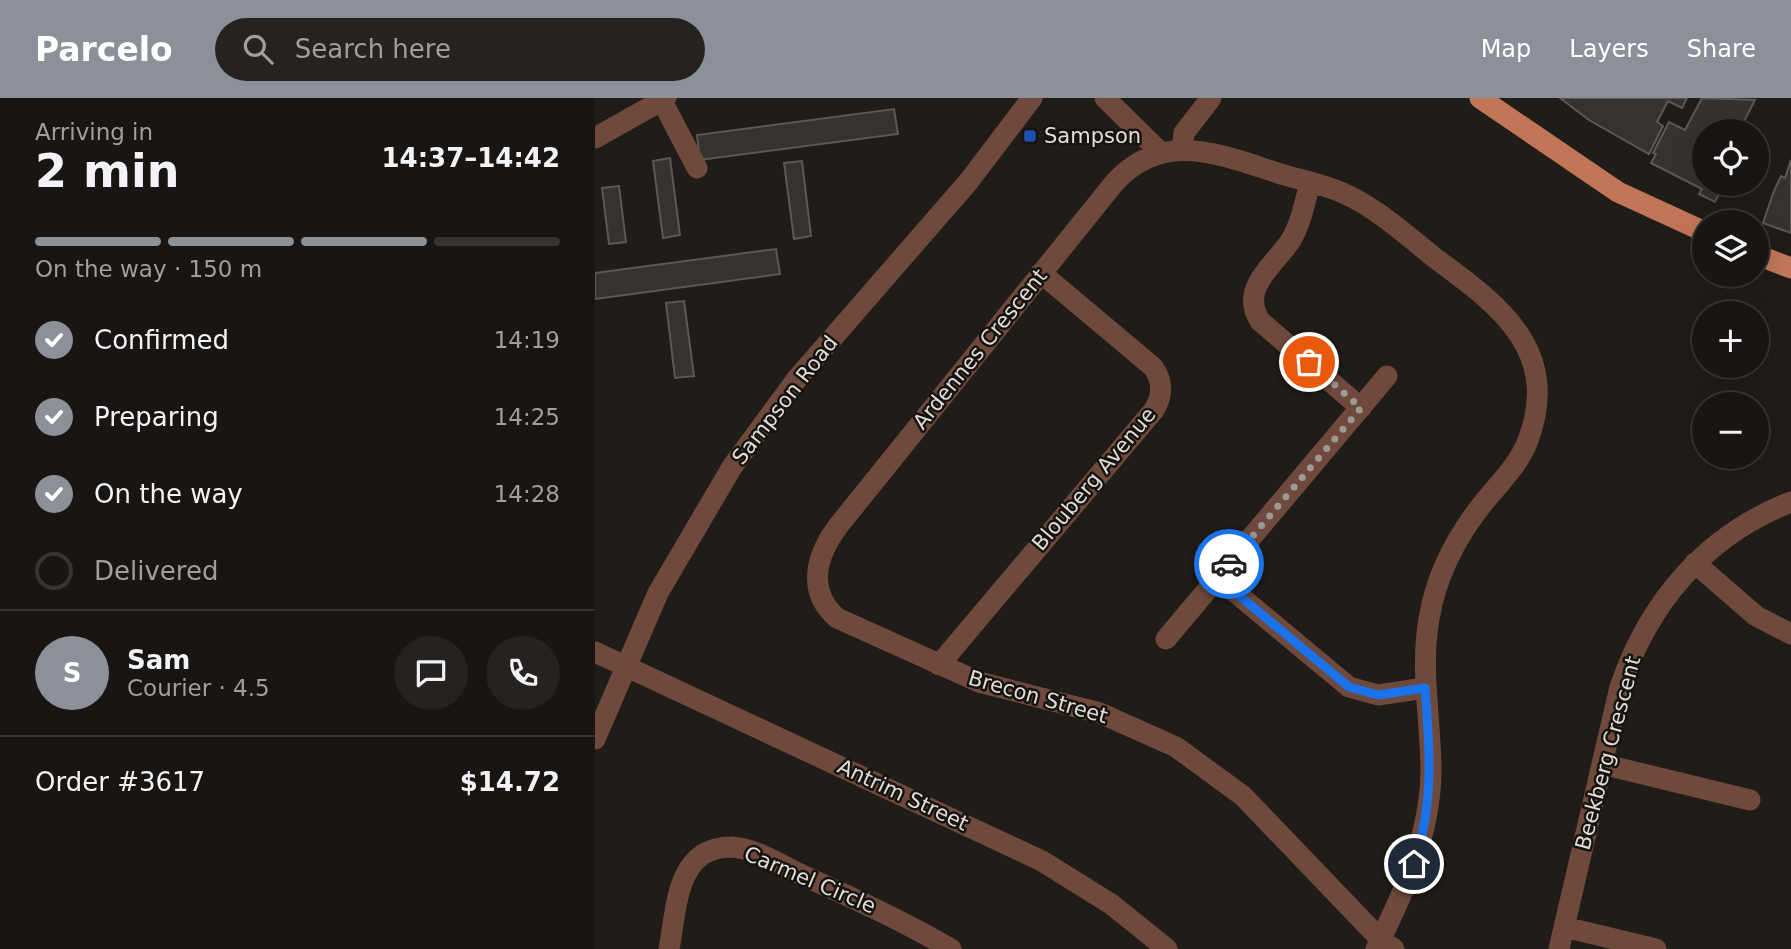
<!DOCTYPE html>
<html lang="en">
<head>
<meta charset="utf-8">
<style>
  body { margin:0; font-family:"DejaVu Sans",sans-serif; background:#252220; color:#f1f3f6; height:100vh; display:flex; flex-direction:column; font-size:26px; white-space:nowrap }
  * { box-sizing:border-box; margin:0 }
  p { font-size:23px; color:#9f9f9f }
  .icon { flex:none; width:38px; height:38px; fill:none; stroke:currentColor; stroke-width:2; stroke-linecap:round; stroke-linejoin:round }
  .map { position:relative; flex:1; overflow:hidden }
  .details { display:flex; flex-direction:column; background:#181512; width:595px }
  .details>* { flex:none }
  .controls { position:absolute; left:1097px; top:21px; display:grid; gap:14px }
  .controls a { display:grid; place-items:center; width:77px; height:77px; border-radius:50%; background:#181512; box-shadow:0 7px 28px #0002,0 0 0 2px #363432; font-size:35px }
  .pin { position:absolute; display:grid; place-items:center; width:60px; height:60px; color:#fff; margin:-30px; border:4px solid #fff; border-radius:50%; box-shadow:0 2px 7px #0007 }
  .courier { position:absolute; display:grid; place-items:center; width:70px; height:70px; margin:-35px; border:5px solid #1a73e8; border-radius:50%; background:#fff; color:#222; box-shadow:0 2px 9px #0007 }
  .summary em { font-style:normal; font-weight:700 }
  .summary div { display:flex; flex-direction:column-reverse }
  .summary { display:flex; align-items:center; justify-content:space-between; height:119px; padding:0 35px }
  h1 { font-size:46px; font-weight:700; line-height:52px }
  .bar { display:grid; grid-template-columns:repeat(4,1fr); gap:10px 7px; align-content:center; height:84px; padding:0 35px }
  .bar i { height:9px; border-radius:5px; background:#363432 }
  .bar .current { background:#8c9099 }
  .bar p { grid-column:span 4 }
  .line { display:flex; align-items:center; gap:18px; padding:0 35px; border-top:2px solid #363432 }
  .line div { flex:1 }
  .round { display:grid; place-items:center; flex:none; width:74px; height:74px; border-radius:37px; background:#252220 }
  ol { padding:0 35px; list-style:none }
  li { display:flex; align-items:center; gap:21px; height:77px }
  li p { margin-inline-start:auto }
  li .icon { padding:7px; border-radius:50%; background:#8c9099; color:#fff; stroke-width:4 }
  li:last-child { color:#9f9f9f }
  li i { width:38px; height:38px; border:4px solid #363432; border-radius:50% }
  header { display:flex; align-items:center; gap:42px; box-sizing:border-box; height:98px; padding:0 35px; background:#8c9099; color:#fff }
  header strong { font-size:33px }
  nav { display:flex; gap:38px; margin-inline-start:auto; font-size:24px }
  .search { width:490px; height:63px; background:#252220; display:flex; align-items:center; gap:18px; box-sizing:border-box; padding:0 24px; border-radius:38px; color:#9f9f9f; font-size:26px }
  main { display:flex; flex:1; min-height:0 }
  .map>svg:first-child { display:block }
  .building { fill:#36322d; stroke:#5d5853; stroke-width:2 }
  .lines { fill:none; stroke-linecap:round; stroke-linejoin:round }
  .minor { stroke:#6f4a3c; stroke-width:21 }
  .major { stroke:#c17657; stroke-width:21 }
  .done { stroke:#9d9996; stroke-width:7; stroke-dasharray:0 12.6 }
  .route { stroke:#1a73e8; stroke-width:9 }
  .transit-dot { fill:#1a4fb4; stroke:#17130f; stroke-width:2.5 }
  .labels { text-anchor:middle; stroke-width:5; stroke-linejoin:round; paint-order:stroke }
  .poi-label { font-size:21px; fill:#e0ddda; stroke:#17130f; text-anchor:start }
  .street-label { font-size:21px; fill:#e0ddda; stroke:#17130f }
</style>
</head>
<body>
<header>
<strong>Parcelo</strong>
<div class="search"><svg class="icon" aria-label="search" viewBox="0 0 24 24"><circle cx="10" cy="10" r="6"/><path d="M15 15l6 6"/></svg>Search here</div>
<nav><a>Map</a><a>Layers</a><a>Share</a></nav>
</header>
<main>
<section class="details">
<div class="summary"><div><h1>2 min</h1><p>Arriving in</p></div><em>14:37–14:42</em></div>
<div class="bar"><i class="current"></i><i class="current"></i><i class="current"></i><i></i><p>On the way · 150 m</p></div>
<ol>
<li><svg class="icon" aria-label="check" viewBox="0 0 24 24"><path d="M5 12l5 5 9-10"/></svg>Confirmed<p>14:19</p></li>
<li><svg class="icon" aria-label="check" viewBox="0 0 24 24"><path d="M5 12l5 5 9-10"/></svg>Preparing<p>14:25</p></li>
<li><svg class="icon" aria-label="check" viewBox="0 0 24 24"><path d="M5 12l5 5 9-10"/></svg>On the way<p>14:28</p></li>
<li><i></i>Delivered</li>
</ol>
<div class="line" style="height:126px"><b class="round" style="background:#8c9099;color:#fff">S</b><div><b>Sam</b><p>Courier · 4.5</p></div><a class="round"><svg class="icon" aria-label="chat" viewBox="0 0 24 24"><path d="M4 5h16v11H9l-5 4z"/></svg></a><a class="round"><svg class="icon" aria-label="phone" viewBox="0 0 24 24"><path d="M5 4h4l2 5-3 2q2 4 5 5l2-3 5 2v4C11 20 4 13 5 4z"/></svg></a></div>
<div class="line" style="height:91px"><div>Order #3617</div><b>$14.72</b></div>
</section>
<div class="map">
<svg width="1196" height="851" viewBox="0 0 1196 851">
  <rect width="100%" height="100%" fill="#201c18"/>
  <!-- building -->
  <path class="building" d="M 965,0 L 1092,0 L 1087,10 L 1073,3 L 1062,24 L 1068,28 L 1054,56 L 994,22 Z
    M 1107,0 L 1160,2 L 1144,33 L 1110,33 L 1110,86 L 1119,86 L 1127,90 L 1120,104 L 1104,96 L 1107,91 L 1056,65 L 1061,56 L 1058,55 L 1074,24 L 1090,32 Z
    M 299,11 L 303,36 L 105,62 L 102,37 Z
    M 75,60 L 85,137 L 68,140 L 58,63 Z
    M 1196,62 L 1196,135 L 1168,125 L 1179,93 L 1186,78 L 1190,80 Z
    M 207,63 L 216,138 L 199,141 L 189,65 Z
    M 24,88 L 31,144 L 14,146 L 7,90 Z
    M 181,151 L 185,176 L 0,201 L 0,175 Z
    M 89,203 L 99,278 L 80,280 L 71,205 Z"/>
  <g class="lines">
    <!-- minor -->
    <path class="minor" d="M 510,0 L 565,54
      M 67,3 L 102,70
      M 0,40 L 71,0
      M 587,51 L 589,35 L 616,0
      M 715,84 C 710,104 706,125 696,142 C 679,168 644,190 665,223 L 766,310
      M 1100,465 L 1161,518 L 1196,536
      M 623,480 L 754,589 L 783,597 L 830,590
      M 571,541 L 792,278
      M 0,554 L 447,763 L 516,806 L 572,851
      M 344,567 L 559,312 C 568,297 568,283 558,269 L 446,175
      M 0,641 L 63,495 L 137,369 L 201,282 L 374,83 L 437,0
      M 1007,666 L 1155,702
      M 969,829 L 1061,851
      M 74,851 C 80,821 80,776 107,757 C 116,751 127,749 137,749 C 162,751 186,767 207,777 C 258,800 308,823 356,851
      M 781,851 C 809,794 835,738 836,674 C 836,622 825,572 834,521 C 841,477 861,439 889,404 C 904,386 923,367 932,345 C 968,253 904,207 840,160 C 811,137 782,110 748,95 C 730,87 711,83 693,78 C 631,60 572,28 520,84 L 244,427 C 221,457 211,493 242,520 L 384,584 L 505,615 L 581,649 L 648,698 L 786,842 L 799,851
      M 964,851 L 1025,589 C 1054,504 1111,437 1196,404"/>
    <!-- major -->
    <path class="major" d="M 885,0 L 1023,94 L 1110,134
      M 1162,157 L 1196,170"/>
  </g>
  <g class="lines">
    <!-- done -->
    <path class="done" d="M 634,466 L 766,310 L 714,264"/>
    <!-- route -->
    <path class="route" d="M 634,466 L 623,480 L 754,589 L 783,597 L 830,590 C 835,651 839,707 819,766"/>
  </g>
  <!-- markers -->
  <rect class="transit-dot" x="428" y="31" width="14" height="14" rx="3.5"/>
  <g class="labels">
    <!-- poi labels -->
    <g class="poi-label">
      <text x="449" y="45">Sampson</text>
    </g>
    <!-- street labels -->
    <g class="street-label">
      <text transform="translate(385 251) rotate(-51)" y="7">Ardennes Crescent</text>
      <text transform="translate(190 302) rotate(-52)" y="7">Sampson Road</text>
      <text transform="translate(499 381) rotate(-50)" y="7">Blouberg Avenue</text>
      <text transform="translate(443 599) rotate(16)" y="7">Brecon Street</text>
      <text transform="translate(1013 655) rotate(-75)" y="7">Beekberg Crescent</text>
      <text transform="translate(308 697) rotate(25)" y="7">Antrim Street</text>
      <text transform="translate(215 782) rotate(23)" y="7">Carmel Circle</text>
    </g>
  </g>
</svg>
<div class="controls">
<a><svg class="icon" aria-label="locate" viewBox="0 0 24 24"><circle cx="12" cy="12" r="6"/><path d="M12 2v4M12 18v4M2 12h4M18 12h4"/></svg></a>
<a><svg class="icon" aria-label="layers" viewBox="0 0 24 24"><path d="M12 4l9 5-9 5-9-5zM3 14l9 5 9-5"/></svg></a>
<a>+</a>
<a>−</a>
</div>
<div class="pin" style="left:714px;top:264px;background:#ea580c"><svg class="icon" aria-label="bag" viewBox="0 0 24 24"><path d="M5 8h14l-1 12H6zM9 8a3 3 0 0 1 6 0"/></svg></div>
<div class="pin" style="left:819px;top:766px;background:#1f2937"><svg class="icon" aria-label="home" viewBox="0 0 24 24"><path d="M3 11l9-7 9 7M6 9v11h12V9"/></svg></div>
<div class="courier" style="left:634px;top:466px"><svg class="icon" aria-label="car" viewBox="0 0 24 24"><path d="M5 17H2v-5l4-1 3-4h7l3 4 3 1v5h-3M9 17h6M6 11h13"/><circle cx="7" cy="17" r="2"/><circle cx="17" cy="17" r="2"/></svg></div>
</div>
</main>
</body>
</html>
